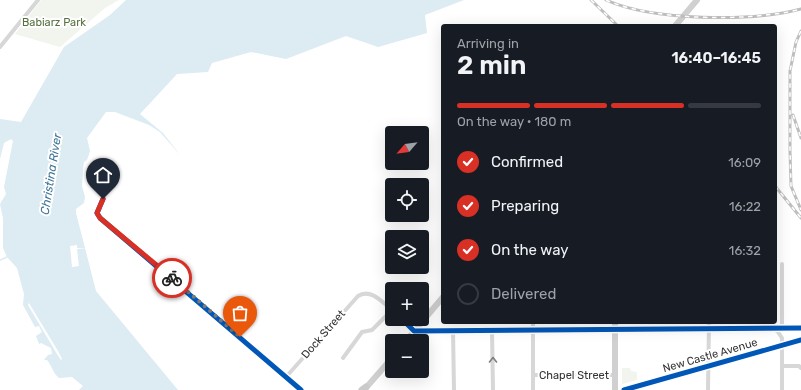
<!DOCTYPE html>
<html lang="en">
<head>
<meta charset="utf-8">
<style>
  body { margin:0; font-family:Rubik,sans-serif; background:#20242c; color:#f1f3f6; height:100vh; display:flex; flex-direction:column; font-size:15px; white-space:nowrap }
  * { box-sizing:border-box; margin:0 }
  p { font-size:13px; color:#9ea1a6 }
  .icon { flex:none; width:22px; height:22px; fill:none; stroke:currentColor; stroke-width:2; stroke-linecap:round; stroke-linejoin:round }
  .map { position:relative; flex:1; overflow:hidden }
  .panel { position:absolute; left:441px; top:24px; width:336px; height:300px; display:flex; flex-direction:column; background:#171b24; border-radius:4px; box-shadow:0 4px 16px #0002 }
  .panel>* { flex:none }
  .needle { width:26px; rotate:242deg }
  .fabs { position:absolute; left:385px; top:126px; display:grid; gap:8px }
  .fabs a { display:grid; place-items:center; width:44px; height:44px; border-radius:4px; background:#171b24; box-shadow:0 4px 16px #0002; font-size:20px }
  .pin { position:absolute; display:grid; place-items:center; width:34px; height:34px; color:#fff; margin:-41px -17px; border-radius:50% 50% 50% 0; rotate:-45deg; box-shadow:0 0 4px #0007 }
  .pin .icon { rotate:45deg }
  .courier { position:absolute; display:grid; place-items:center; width:40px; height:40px; margin:-20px; border:3px solid #d93025; border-radius:50%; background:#fff; color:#222; box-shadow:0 1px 5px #0007 }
  .overview em { font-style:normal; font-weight:600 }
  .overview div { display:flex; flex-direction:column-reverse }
  .overview { display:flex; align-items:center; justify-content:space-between; height:68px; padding:0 16px }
  h1 { font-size:26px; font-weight:600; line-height:30px }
  .bar { display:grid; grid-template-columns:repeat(4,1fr); gap:6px 4px; align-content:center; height:48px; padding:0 16px }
  .bar i { height:5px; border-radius:3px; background:#363941 }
  .bar .on { background:#d93025 }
  .bar p { grid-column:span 4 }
  ol { padding:0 16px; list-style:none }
  li { display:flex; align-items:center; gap:12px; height:44px }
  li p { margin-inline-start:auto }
  li .icon { padding:4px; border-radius:50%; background:#d93025; color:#fff; stroke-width:4 }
  li:last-child { color:#9ea1a6 }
  li i { width:22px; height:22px; border:2px solid #363941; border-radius:50% }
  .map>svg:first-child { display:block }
  .green { fill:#f1f5ed }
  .water { fill:#ddebf3 }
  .pier { fill:#fff }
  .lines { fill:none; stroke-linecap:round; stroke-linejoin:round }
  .stream { stroke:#ddebf3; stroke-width:1.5 }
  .street { stroke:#d7d7d7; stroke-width:4 }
  .secondary { stroke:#d0d0d0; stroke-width:6 }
  .primary { stroke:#cacaca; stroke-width:7 }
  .rail-casing { stroke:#bebebe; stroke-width:3 }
  .rail { stroke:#fff; stroke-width:1.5; stroke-dasharray:4.5; stroke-linecap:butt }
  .cycleway-casing { stroke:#fff; stroke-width:8 }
  .cycleway { stroke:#0057b8; stroke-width:5 }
  .oneway { stroke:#7d7d7d }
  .done { stroke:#7a7a7a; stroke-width:4; stroke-dasharray:0 7.2 }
  .route { stroke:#d93025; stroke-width:5 }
  .labels { text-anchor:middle; stroke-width:4; stroke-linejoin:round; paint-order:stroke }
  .park-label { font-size:11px; fill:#56703f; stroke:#fff }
  .street-label { font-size:11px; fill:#333; stroke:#fff }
  .water-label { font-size:12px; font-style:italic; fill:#3f7597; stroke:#fff }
</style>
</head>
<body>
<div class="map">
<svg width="801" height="390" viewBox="0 0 801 390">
  <rect width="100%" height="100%" fill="#fff"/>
  <!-- green -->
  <path class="green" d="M 41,0 L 119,0 L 105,8 L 60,47 L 15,34 Z
    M 622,368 L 630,368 L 631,371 L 637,372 L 637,380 L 622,384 Z"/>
  <!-- water -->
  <path class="water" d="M 126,0 L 464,0 L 425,15 L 427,33 L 378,47 L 346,36 L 286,59 L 251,52 L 212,63 L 208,72 L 177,74 L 140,114 L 163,133 L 181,156 L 160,132 L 149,125 L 115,112 L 106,112 L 87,138 L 90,151 L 87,160 L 84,162 L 83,169 L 82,186 L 85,197 L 84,203 L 76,209 L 76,213 L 96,291 L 178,390 L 79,390 L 83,386 L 72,377 L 59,378 C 53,373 52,366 47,360 L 44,360 L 48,355 L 52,354 L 51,348 L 41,343 L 39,344 L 36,336 L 42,332 L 39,326 L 35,327 L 23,305 L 24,294 L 17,268 L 7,257 L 3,248 L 3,218 L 0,204 L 6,194 L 4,187 L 13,141 L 11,139 L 4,143 L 0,159 L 0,119 L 21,122 L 64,47 L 110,15 Z"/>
  <!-- pier -->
  <path class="pier" d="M 77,245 L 77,248 L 87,248 L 77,249 L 79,266 L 72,267 L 70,246 Z
    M 29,303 L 58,351 L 62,359 L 61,360 L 57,354 L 32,312 L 28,305 Z"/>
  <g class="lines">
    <!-- stream -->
    <path class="stream" d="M 0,260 L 7,257"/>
    <!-- street -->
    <path class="street" d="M 0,47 L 38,0
      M 103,199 L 97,213 L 100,218 L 301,390
      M 402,319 L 414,331 L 801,328
      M 533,322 L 533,390
      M 773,328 L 778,332 L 782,338 L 782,390
      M 782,328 L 782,264
      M 453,330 L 454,390
      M 492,330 L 493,390
      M 343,358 L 362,332 L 372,330 L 392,310
      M 782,366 L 799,366 L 801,368
      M 533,375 L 615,375
      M 286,377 L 358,296 C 371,288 382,302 392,310
      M 708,390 L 709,322"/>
    <!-- secondary -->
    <path class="secondary" d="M 675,26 L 697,0
      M 615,322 L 615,390
      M 406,341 L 443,297
      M 364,390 L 392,358"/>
    <!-- primary -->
    <path class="primary" d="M 362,390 L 366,387
      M 624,390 L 801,340"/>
    <defs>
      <path id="rail" d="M 591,0 L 618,26
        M 606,0 C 652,21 752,22 801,9
        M 801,31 L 796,42 L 790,71 L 790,151 L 791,186 L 801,210
        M 793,115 L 801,138
        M 775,186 L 801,218"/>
    </defs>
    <!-- rail casing -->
    <use href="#rail" class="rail-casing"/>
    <!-- rail -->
    <use href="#rail" class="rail"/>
    <defs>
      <path id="cycleway" d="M 103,199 L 97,213 L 100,218 L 301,390
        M 402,319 L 414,331 L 801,328
        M 624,390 L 801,340"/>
    </defs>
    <!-- cycleway casing -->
    <use href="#cycleway" class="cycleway-casing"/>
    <!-- cycleway -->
    <use href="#cycleway" class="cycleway"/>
  </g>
  <!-- one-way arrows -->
  <defs><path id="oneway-chevron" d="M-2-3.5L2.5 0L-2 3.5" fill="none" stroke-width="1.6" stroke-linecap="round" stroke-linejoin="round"/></defs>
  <use class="oneway" href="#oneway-chevron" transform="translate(493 360) rotate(-90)"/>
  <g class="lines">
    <!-- done -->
    <path class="done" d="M 172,278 L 240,337"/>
    <!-- route -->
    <path class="route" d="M 103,199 L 97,213 L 100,218 L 172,278"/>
  </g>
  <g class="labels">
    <!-- park labels -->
    <g class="park-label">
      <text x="54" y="26">Babiarz Park</text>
    </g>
    <!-- street labels -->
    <g class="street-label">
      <text transform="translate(323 334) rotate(-49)" y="4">Dock Street</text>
      <text transform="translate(710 355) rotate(-16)" y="4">New Castle Avenue</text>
      <text x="574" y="379">Chapel Street</text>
    </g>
    <!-- water labels -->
    <g class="water-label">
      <text transform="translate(51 174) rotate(-81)" y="4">Christina River</text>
    </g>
  </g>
</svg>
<div class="fabs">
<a><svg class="needle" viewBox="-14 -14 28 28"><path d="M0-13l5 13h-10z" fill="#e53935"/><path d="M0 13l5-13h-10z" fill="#9ea1a6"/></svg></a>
<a><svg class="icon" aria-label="locate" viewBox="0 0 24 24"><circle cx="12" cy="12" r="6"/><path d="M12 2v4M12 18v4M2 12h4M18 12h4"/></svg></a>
<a><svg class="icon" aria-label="layers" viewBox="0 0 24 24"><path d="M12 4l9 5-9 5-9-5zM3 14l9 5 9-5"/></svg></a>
<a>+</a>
<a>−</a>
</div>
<div class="pin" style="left:240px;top:337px;background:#ea580c"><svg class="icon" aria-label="bag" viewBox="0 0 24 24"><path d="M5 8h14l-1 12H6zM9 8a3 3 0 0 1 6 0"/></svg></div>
<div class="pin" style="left:103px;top:199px;background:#1f2937"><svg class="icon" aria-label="home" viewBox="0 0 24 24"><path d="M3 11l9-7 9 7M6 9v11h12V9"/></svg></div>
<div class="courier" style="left:172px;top:278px"><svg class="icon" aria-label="bike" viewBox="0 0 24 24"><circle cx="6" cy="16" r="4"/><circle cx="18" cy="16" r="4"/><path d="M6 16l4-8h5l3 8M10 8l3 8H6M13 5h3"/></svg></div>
<section class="panel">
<div class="overview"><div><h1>2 min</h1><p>Arriving in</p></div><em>16:40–16:45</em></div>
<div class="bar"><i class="on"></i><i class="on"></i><i class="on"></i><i></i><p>On the way · 180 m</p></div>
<ol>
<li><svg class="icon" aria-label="check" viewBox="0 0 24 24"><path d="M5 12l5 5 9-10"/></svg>Confirmed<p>16:09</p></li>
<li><svg class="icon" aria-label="check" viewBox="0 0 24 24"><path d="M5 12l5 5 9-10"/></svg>Preparing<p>16:22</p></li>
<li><svg class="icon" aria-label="check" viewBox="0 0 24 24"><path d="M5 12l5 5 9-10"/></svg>On the way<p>16:32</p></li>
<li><i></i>Delivered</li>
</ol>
</section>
</div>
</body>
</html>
